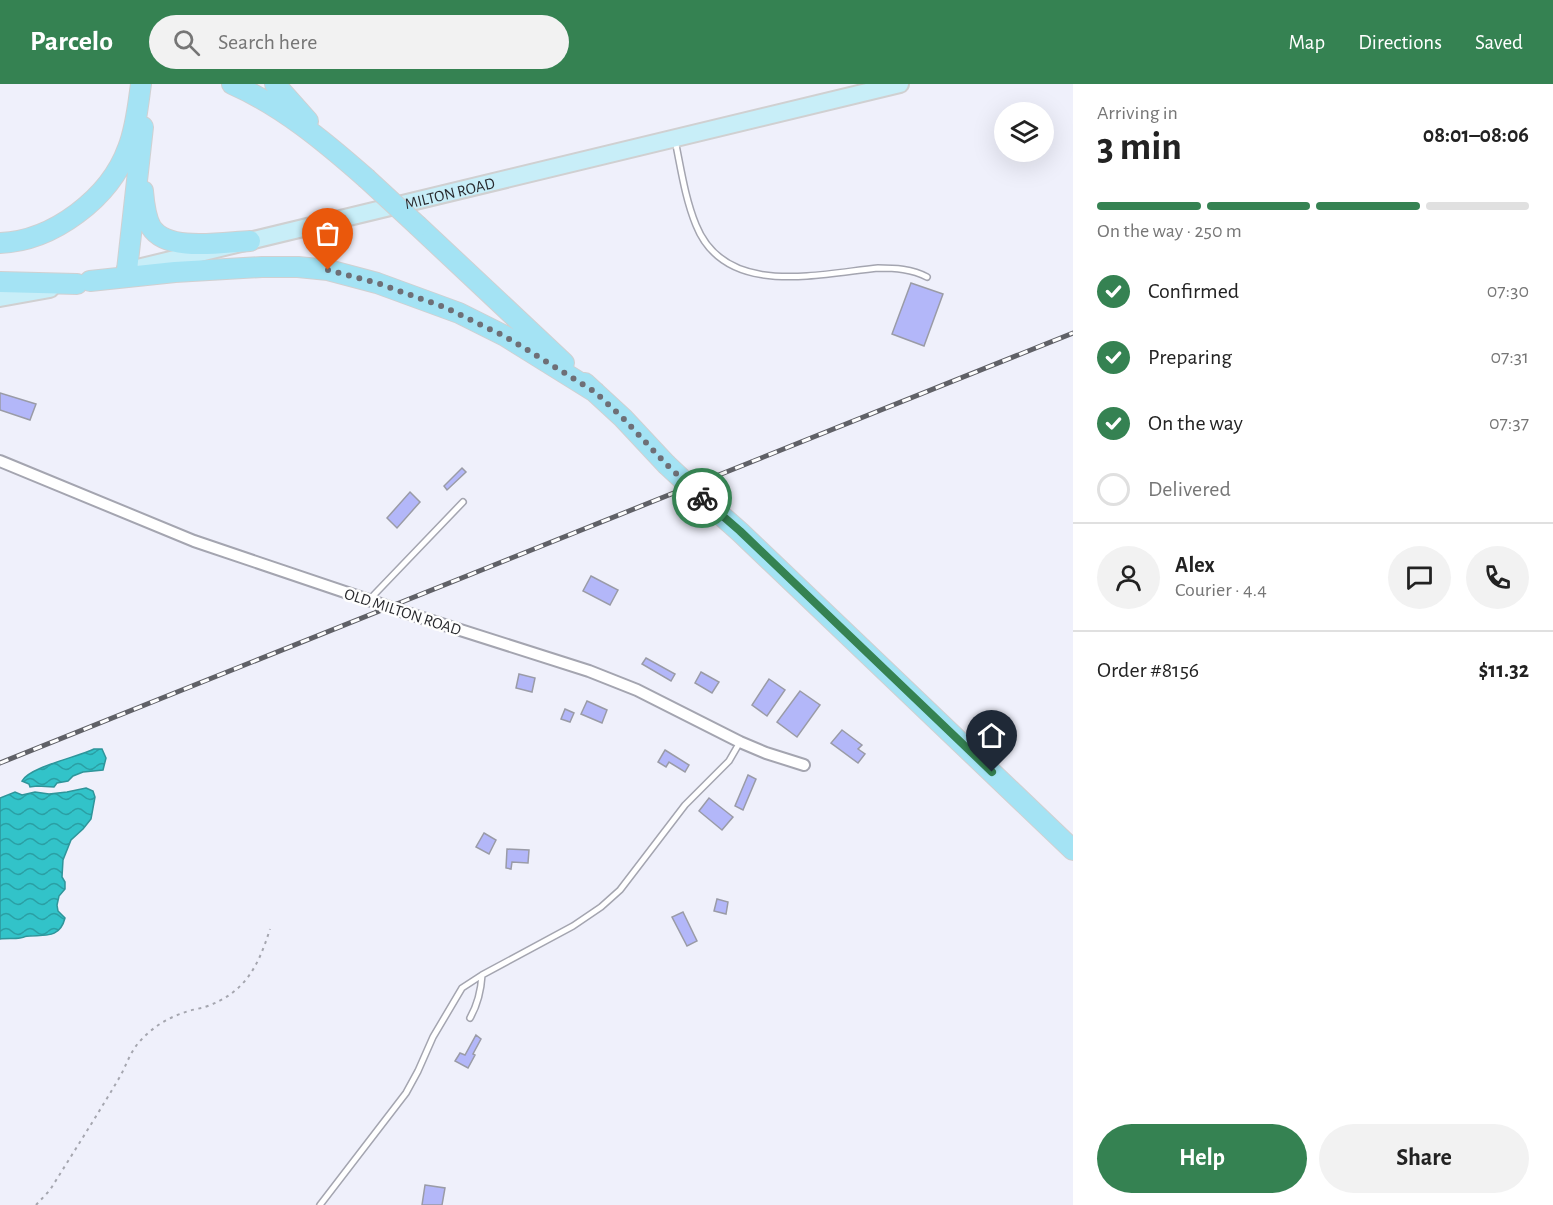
<!DOCTYPE html>
<html lang="en">
<head>
<meta charset="utf-8">
<style>
  body { margin:0; font-family:"Alegreya Sans",sans-serif; background:#f2f2f2; color:#222; height:100vh; display:flex; flex-direction:column; font-size:22px; white-space:nowrap }
  * { box-sizing:border-box; margin:0 }
  p { font-size:20px; color:#767676 }
  .icon { flex:none; width:33px; height:33px; fill:none; stroke:currentColor; stroke-width:2; stroke-linecap:round; stroke-linejoin:round }
  .map { position:relative; flex:1; overflow:hidden }
  .sheet { display:flex; flex-direction:column; background:#fff; width:480px }
  .sheet>* { flex:none }
  .controls { position:absolute; left:994px; top:18px; display:grid; gap:12px }
  .controls a { display:grid; place-items:center; width:60px; height:60px; border-radius:50%; background:#fff; box-shadow:0 6px 24px #0002; font-size:30px }
  .pin { position:absolute; display:grid; place-items:center; width:51px; height:51px; color:#fff; margin:-62px -26px; border-radius:50% 50% 50% 0; rotate:-45deg; box-shadow:0 0 6px #0007 }
  .pin .icon { rotate:45deg }
  .courier { position:absolute; display:grid; place-items:center; width:60px; height:60px; margin:-30px; border:4px solid #358252; border-radius:50%; background:#fff; color:#222; box-shadow:0 2px 8px #0007 }
  .headline em { font-style:normal; font-weight:700 }
  .headline div { display:flex; flex-direction:column-reverse }
  .headline { display:flex; align-items:center; justify-content:space-between; height:102px; padding:0 24px }
  h1 { font-size:39px; font-weight:700; line-height:45px }
  .bar { display:grid; grid-template-columns:repeat(4,1fr); gap:9px 6px; align-content:center; height:72px; padding:0 24px }
  .bar i { height:8px; border-radius:4px; background:#e0e0e0 }
  .bar .current { background:#358252 }
  .bar p { grid-column:span 4 }
  .line { display:flex; align-items:center; gap:15px; padding:0 24px; border-top:2px solid #e0e0e0 }
  .line div { flex:1 }
  .round { display:grid; place-items:center; flex:none; width:63px; height:63px; border-radius:32px; background:#f2f2f2 }
  ol { padding:0 24px; list-style:none }
  li { display:flex; align-items:center; gap:18px; height:66px }
  li p { margin-inline-start:auto }
  li .icon { padding:6px; border-radius:50%; background:#358252; color:#fff; stroke-width:4 }
  li:last-child { color:#767676 }
  li i { width:33px; height:33px; border:3px solid #e0e0e0; border-radius:50% }
  .primary-button { display:flex; gap:12px; margin-top:auto; padding:12px 24px }
  .primary-button a { flex:1; height:69px; border-radius:36px; background:#358252; color:#fff; font-size:24px; font-weight:700; line-height:69px; text-align:center }
  .primary-button a+a { background:#f2f2f2; color:#222 }
  header { display:flex; align-items:center; gap:36px; box-sizing:border-box; height:84px; padding:0 30px; background:#358252; color:#fff }
  header strong { font-size:28px }
  nav { display:flex; gap:33px; margin-inline-start:auto; font-size:21px }
  .search { width:420px; height:54px; background:#f2f2f2; display:flex; align-items:center; gap:15px; box-sizing:border-box; padding:0 21px; border-radius:33px; color:#767676; font-size:22px }
  main { display:flex; flex:1; min-height:0 }
  .map>svg:first-child { display:block }
  .water { fill:url(#water-waves); stroke:#2f959a; stroke-width:1.5 }
  .building { fill:#b3b7f9; stroke:#9a9ba6; stroke-width:1.5 }
  .lines { fill:none; stroke-linecap:round; stroke-linejoin:round }
  .lane-casing { stroke:#a4a5b0; stroke-width:8 }
  .street-casing { stroke:#a4a5b0; stroke-width:14 }
  .primary-casing { stroke:#d0d0d1; stroke-width:20 }
  .highway-casing { stroke:#d0d0d1; stroke-width:22 }
  .path { stroke:#a5a6af; stroke-width:2; stroke-dasharray:3 4.5; stroke-linecap:butt }
  .lane { stroke:#fff; stroke-width:5 }
  .street { stroke:#fff; stroke-width:10 }
  .primary { stroke:#c8eef8; stroke-width:16 }
  .highway { stroke:#a4e3f4; stroke-width:20 }
  .rail-casing { stroke:#606167; stroke-width:5 }
  .rail { stroke:#fefefe; stroke-width:3; stroke-dasharray:9; stroke-linecap:butt }
  .highway-bridge-casing { stroke:#d0d0d1; stroke-width:22; stroke-linecap:butt }
  .highway-bridge { stroke:#a4e3f4; stroke-width:20 }
  .done { stroke:#6e6f76; stroke-width:6; stroke-dasharray:0 10.8 }
  .route { stroke:#358252; stroke-width:8 }
  .labels { text-anchor:middle; stroke-width:5; stroke-linejoin:round; paint-order:stroke }
  .street-label { font-size:16px; fill:#292a2e; stroke:#fefefe }
</style>
</head>
<body>
<header>
<strong>Parcelo</strong>
<div class="search"><svg class="icon" aria-label="search" viewBox="0 0 24 24"><circle cx="10" cy="10" r="6"/><path d="M15 15l6 6"/></svg>Search here</div>
<nav><a>Map</a><a>Directions</a><a>Saved</a></nav>
</header>
<main>
<div class="map">
<svg width="1073" height="1121" viewBox="0 0 1073 1121">
  <defs>
    <pattern id="water-waves" width="16" height="10" patternUnits="userSpaceOnUse" patternTransform="scale(1.5)"><rect width="16" height="10" fill="#32c3c9"/><path d="M0 5q4-4 8 0t8 0" fill="none" stroke="#2a9fa4"/></pattern>
  </defs>
  <rect width="100%" height="100%" fill="#eff0fb"/>
  <!-- water -->
  <path class="water" d="M 94,665 L 102,665 L 106,674 L 103,686 L 83,688 L 73,692 L 68,697 L 57,699 L 54,703 L 37,702 L 30,703 L 29,700 L 22,697 C 29,683 78,673 94,665 Z
    M 86,704 L 93,707 L 95,713 L 91,735 L 83,745 L 71,756 L 63,776 L 62,793 L 65,798 L 65,805 L 59,812 L 57,821 L 58,827 L 65,834 C 60,854 46,851 30,852 C 22,852 28,853 20,854 C 14,855 6,854 0,855 L 0,714 L 15,708 L 22,711 L 35,708 L 49,710 L 67,708 Z"/>
  <!-- building -->
  <path class="building" d="M 911,199 L 943,210 L 924,262 L 892,250 Z
    M 0,309 L 36,320 L 30,336 L 0,326 Z
    M 462,384 L 466,388 L 447,406 L 444,402 Z
    M 410,408 L 420,418 L 397,444 L 387,434 Z
    M 591,492 L 618,506 L 610,521 L 583,507 Z
    M 646,574 L 675,590 L 671,597 L 642,580 Z
    M 701,588 L 719,598 L 712,609 L 695,599 Z
    M 519,590 L 535,594 L 532,608 L 516,604 Z
    M 769,595 L 785,606 L 767,632 L 752,621 Z
    M 800,607 L 820,621 L 797,653 L 777,638 Z
    M 587,617 L 607,626 L 602,639 L 581,630 Z
    M 565,625 L 574,629 L 570,638 L 561,635 Z
    M 842,646 L 862,661 L 858,665 L 865,670 L 858,679 L 831,659 Z
    M 665,666 L 689,681 L 685,688 L 669,678 L 666,683 L 658,678 Z
    M 748,691 L 756,695 L 743,726 L 735,722 Z
    M 709,714 L 733,733 L 722,746 L 699,727 Z
    M 484,749 L 496,756 L 489,770 L 476,763 Z
    M 507,765 L 529,766 L 528,779 L 512,778 L 511,785 L 506,784 Z
    M 717,815 L 728,818 L 726,830 L 714,827 Z
    M 683,828 L 697,857 L 687,862 L 672,833 Z
    M 476,951 L 481,955 L 473,970 L 475,971 L 468,984 L 455,977 L 460,969 L 465,971 Z
    M 425,1101 L 445,1104 L 442,1121 L 422,1121 Z"/>
  <g class="lines">
    <defs>
      <path id="lane" d="M 675,56 C 681,85 685,114 696,141 C 725,214 818,190 878,184 C 895,184 912,185 927,193
        M 369,516 L 463,418
        M 470,934 C 478,920 481,907 482,891 L 573,842 L 601,823 L 620,806 L 685,721 L 729,677 L 740,658
        M 320,1121 L 406,1009 L 418,987 L 433,953 L 462,904 L 482,891"/>
      <path id="street" d="M 0,377 L 194,457 L 410,530 L 589,587 L 637,606 L 740,658 L 766,669 L 804,681"/>
      <g id="primary">
        <path id="s1" d="M 125,187 L 900,0"/>
        <path d="M 0,214 L 50,205"/>
      </g>
      <path id="highway" d="M 232,0 C 282,22 325,58 366,94
        M 275,0 L 308,37
        M 143,107 C 144,119 145,132 151,143 C 167,169 224,158 250,157
        M 418,142 L 564,279
        M 0,159 C 53,157 110,114 128,64 C 136,44 138,21 141,0
        M 127,186 L 143,43
        M 90,197 L 175,188 L 262,183 L 298,183 L 328,186 L 377,199 L 459,229 L 505,252 L 595,308
        M 0,198 L 77,200
        M 585,299 L 623,334 L 666,380
        M 714,425 L 740,448 L 1073,766"/>
    </defs>
    <!-- lane casing -->
    <use href="#lane" class="lane-casing"/>
    <!-- street casing -->
    <use href="#street" class="street-casing"/>
    <!-- primary casing -->
    <use href="#primary" class="primary-casing"/>
    <!-- highway casing -->
    <use href="#highway" class="highway-casing"/>
    <!-- path -->
    <path class="path" d="M 36,1121 L 50,1106 C 73,1069 96,1033 118,996 C 126,983 130,967 141,956 C 152,944 167,934 183,929 C 190,926 198,925 205,923 C 245,909 258,883 270,845"/>
    <!-- lane -->
    <use href="#lane" class="lane"/>
    <!-- street -->
    <use href="#street" class="street"/>
    <!-- primary -->
    <use href="#primary" class="primary"/>
    <!-- highway -->
    <use href="#highway" class="highway"/>
    <defs>
      <path id="rail" d="M 0,679 L 1073,249"/>
    </defs>
    <!-- rail casing -->
    <use href="#rail" class="rail-casing"/>
    <!-- rail -->
    <use href="#rail" class="rail"/>
    <defs>
      <path id="highway-bridge" d="M 366,94 L 418,142
        M 666,380 L 714,425"/>
    </defs>
    <!-- highway-bridge casing -->
    <use href="#highway-bridge" class="highway-bridge-casing"/>
    <!-- highway-bridge -->
    <use href="#highway-bridge" class="highway-bridge"/>
  </g>
  <g class="lines">
    <!-- done -->
    <path class="done" d="M 328,186 L 377,199 L 444,223 L 504,252 L 526,265 L 595,308 L 623,334 L 666,380 L 702,414"/>
    <!-- route -->
    <path class="route" d="M 702,414 L 740,447 L 992,688"/>
  </g>
  <g class="labels">
    <!-- street labels -->
    <g class="street-label">
      <text dy="6" stroke="none"><textPath href="#s1" startOffset="334">MILTON ROAD</textPath></text>
      <text transform="translate(403 527) rotate(18)" y="6">OLD MILTON ROAD</text>
    </g>
  </g>
</svg>
<div class="controls">
<a><svg class="icon" aria-label="layers" viewBox="0 0 24 24"><path d="M12 4l9 5-9 5-9-5zM3 14l9 5 9-5"/></svg></a>
</div>
<div class="pin" style="left:328px;top:186px;background:#ea580c"><svg class="icon" aria-label="bag" viewBox="0 0 24 24"><path d="M5 8h14l-1 12H6zM9 8a3 3 0 0 1 6 0"/></svg></div>
<div class="pin" style="left:992px;top:688px;background:#1f2937"><svg class="icon" aria-label="home" viewBox="0 0 24 24"><path d="M3 11l9-7 9 7M6 9v11h12V9"/></svg></div>
<div class="courier" style="left:702px;top:414px"><svg class="icon" aria-label="bike" viewBox="0 0 24 24"><circle cx="6" cy="16" r="4"/><circle cx="18" cy="16" r="4"/><path d="M6 16l4-8h5l3 8M10 8l3 8H6M13 5h3"/></svg></div>
</div>
<section class="sheet">
<div class="headline"><div><h1>3 min</h1><p>Arriving in</p></div><em>08:01–08:06</em></div>
<div class="bar"><i class="current"></i><i class="current"></i><i class="current"></i><i></i><p>On the way · 250 m</p></div>
<ol>
<li><svg class="icon" aria-label="check" viewBox="0 0 24 24"><path d="M5 12l5 5 9-10"/></svg>Confirmed<p>07:30</p></li>
<li><svg class="icon" aria-label="check" viewBox="0 0 24 24"><path d="M5 12l5 5 9-10"/></svg>Preparing<p>07:31</p></li>
<li><svg class="icon" aria-label="check" viewBox="0 0 24 24"><path d="M5 12l5 5 9-10"/></svg>On the way<p>07:37</p></li>
<li><i></i>Delivered</li>
</ol>
<div class="line" style="height:108px"><a class="round"><svg class="icon" aria-label="person" viewBox="0 0 24 24"><circle cx="12" cy="8" r="4"/><path d="M4 21q1-7 8-7t8 7"/></svg></a><div><b>Alex</b><p>Courier · 4.4</p></div><a class="round"><svg class="icon" aria-label="chat" viewBox="0 0 24 24"><path d="M4 5h16v11H9l-5 4z"/></svg></a><a class="round"><svg class="icon" aria-label="phone" viewBox="0 0 24 24"><path d="M5 4h4l2 5-3 2q2 4 5 5l2-3 5 2v4C11 20 4 13 5 4z"/></svg></a></div>
<div class="line" style="height:78px"><div>Order #8156</div><b>$11.32</b></div>
<div class="primary-button"><a>Help</a><a>Share</a></div>
</section>
</main>
</body>
</html>
